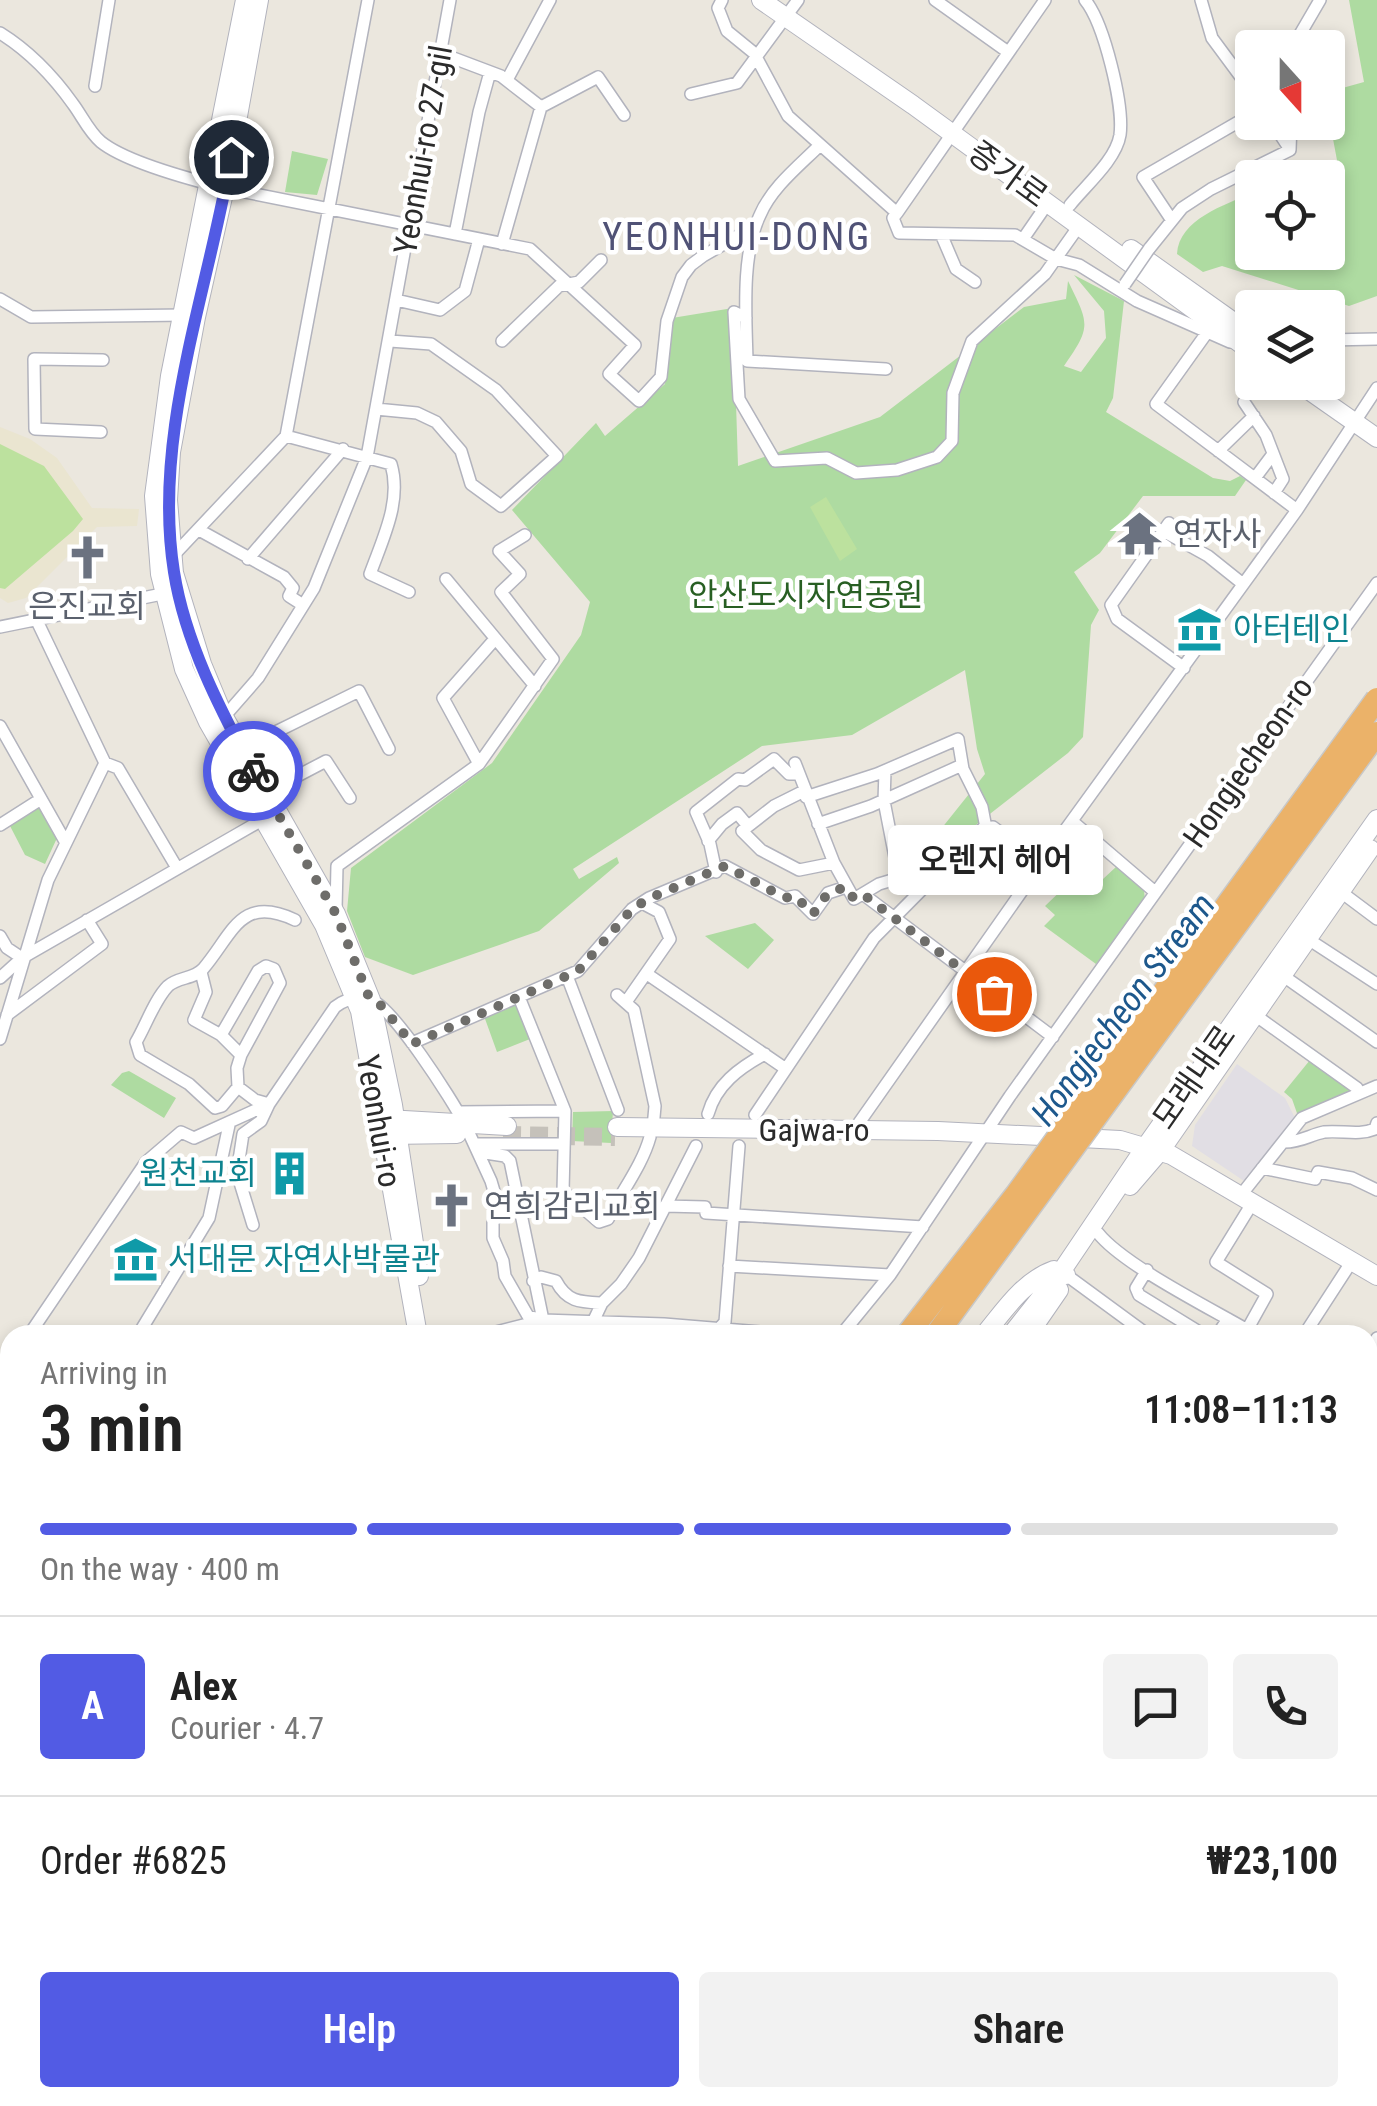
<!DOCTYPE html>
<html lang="en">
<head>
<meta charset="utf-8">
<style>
  body { margin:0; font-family:"Roboto Condensed","Noto Sans KR",sans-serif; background:#f2f2f2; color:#222; height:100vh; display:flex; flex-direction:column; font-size:38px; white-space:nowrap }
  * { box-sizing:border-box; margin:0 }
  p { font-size:32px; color:#767676 }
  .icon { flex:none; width:55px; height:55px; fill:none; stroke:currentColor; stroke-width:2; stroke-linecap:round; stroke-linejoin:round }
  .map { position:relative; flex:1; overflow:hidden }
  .details { position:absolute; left:0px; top:1325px; width:1378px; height:782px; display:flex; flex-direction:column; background:#fff; border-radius:30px 30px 0 0; box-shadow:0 5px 15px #0003 }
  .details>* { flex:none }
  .needle { width:65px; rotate:159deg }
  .controls { position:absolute; left:1235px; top:30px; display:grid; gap:20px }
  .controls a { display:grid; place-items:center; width:110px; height:110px; border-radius:10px; background:#fff; box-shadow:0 5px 15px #0003; font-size:50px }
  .pin { position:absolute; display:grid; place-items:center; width:85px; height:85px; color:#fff; margin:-42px; border:5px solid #fff; border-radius:50%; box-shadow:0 2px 10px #0007 }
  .courier { position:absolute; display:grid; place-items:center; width:100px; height:100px; margin:-50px; border:8px solid #525be4; border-radius:50%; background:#fff; color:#222; box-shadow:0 2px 12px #0007 }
  .bubble { position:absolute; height:70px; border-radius:10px; background:#fff; box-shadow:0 5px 15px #0003; font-size:32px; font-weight:600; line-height:70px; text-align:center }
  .summary em { font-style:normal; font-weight:600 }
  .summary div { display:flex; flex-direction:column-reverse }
  .summary { display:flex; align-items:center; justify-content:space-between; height:170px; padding:0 40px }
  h1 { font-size:65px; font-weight:600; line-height:75px }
  .bar { display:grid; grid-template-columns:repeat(4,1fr); gap:15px 10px; align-content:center; height:120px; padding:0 40px }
  .bar i { height:12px; border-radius:8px; background:#e0e0e0 }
  .bar .current { background:#525be4 }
  .bar p { grid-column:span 4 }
  .line { display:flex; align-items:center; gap:25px; padding:0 40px; border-top:2px solid #e0e0e0 }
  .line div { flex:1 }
  .round { display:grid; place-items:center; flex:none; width:105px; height:105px; border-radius:10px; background:#f2f2f2 }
  .primary-button { display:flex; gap:20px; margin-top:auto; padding:20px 40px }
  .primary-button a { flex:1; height:115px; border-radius:10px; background:#525be4; color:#fff; font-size:40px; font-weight:600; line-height:115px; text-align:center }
  .primary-button a+a { background:#f2f2f2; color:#222 }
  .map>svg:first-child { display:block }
  .industrial { fill:#e1dee4 }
  .education { fill:#eae5d0 }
  .green { fill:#aedba1 }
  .pitch { fill:#bce19e }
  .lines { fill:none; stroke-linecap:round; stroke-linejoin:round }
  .stream { stroke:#7ebae0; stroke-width:4 }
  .secondary-tunnel { stroke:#c5c1ba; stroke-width:18; stroke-dasharray:18 9; stroke-linecap:butt }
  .street-casing { stroke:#b2b3bd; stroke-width:14 }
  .secondary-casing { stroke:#b2b3bd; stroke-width:20 }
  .highway-casing { stroke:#c8c8c8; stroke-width:25 }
  .street { stroke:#fff; stroke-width:11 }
  .secondary { stroke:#fff; stroke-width:18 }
  .highway { stroke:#ebb269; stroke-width:22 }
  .street-bridge-casing { stroke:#b2b3bd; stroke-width:14; stroke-linecap:butt }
  .highway-bridge-casing { stroke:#c8c8c8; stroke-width:25; stroke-linecap:butt }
  .street-bridge { stroke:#fff; stroke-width:11 }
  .highway-bridge { stroke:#ebb269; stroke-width:22 }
  .done { stroke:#6e6d6a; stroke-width:10; stroke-dasharray:0 18 }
  .route { stroke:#525be4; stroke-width:12 }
  .labels { text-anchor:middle; stroke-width:9; stroke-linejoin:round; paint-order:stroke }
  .street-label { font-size:32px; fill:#2b2b2b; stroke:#fff }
  .worship-label { font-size:32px; fill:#5b616d; stroke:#fff; text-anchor:start }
  .park-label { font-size:32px; fill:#285f23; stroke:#fff }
  .culture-label { font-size:32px; fill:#0d838f; stroke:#fff; text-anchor:start }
  .water-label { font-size:35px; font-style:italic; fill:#1d588c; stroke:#fff }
  .quarter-label { font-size:38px; letter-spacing:2.5px; fill:#505276; stroke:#fff }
</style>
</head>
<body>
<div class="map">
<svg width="1377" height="2106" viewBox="0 0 1377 2106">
  <rect width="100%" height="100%" fill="#ebe7de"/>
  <!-- industrial -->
  <path class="industrial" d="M 1237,1064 L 1285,1098 L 1295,1118 L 1247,1183 L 1192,1146 L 1195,1125 Z"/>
  <!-- education -->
  <path class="education" d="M 0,427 L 30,439 L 57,458 L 92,508 L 139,509 L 137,526 L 97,527 L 26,598 L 8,603 L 0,598 Z
    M 10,1438 L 10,1555 L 0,1558 L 0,1458 Z
    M 1368,1745 L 1377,1751 L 1377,1852 L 1368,1866 Z"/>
  <!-- green -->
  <path class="green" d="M 1349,0 L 1377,0 L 1377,296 L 1349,306 L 1222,266 L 1203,272 L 1177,254 C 1179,219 1225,205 1252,193 L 1252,252 L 1328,252 L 1328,178 L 1312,177 L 1339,171 L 1328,112 L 1328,92 L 1364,82 Z
    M 292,151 L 328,159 L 317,195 L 285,192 Z
    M 1074,275 L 1124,301 L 1113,398 L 1106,412 L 1213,478 L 1230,481 L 1240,476 L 1246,480 L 1235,496 L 1143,496 L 1100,553 L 1074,572 L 1099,610 L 1091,625 L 1083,737 L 1068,753 L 936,856 L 933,839 L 985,774 L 977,749 L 965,670 L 852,735 L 762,746 L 573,869 L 579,879 L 617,857 L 619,863 L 539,931 L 413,975 L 365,957 L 347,911 L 351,868 L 492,763 L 581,635 L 590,602 L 512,510 L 596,423 L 605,436 L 665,384 L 672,318 L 733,308 L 738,466 L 880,417 L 1024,307 L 1066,299 L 1068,281 C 1089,324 1092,326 1064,366 L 1081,372 L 1106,338 L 1104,311 Z
    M 40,806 L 57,838 L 45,864 L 25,855 L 9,824 Z
    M 1117,866 L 1144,890 L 1145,901 L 1096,964 L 1044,926 L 1055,915 L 1045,906 L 1072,880 L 1084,890 L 1099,875 L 1103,879 Z
    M 755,923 L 774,940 L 748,969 L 705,936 Z
    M 516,1004 L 530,1039 L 497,1052 L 484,1016 Z
    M 1310,1060 L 1350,1088 L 1350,1093 L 1298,1116 L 1292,1099 L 1284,1092 Z
    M 129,1071 L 176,1098 L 164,1118 L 111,1085 L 122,1073 Z
    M 613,1111 L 611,1143 L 572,1141 L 573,1112 Z
    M 1368,1468 L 1377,1473 L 1377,1749 L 1368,1742 Z
    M 0,1621 L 10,1634 L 10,2098 L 372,2098 L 372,2106 L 0,2106 Z
    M 1368,1910 L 1377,1912 L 1377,2106 L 929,2106 L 938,2098 L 1368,2098 Z"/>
  <!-- pitch -->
  <path class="pitch" d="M 0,444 L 44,466 L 83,519 L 73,531 L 5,589 L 0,588 Z
    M 826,497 L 857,549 L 840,561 L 810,507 Z"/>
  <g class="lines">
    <!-- stream -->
    <path class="stream" d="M 265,2098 L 270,2106"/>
    <!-- secondary-tunnel -->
    <path class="secondary-tunnel" d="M 503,1135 L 615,1137"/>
    <defs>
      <path id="street" d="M 722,0 L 718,8 L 727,31 L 754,53 L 788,116 L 897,213
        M 935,0 L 1008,52
        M 1201,0 L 1212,38 L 1252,92
        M 0,33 C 29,51 53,76 73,104 C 82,116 89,132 101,142 C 126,162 193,180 225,188 L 530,249 L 635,345 L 609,374 L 639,401 L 661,377 L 667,321 L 682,277 L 691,265 L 703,256 L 755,226
        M 1292,48 L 1320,0
        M 440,53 L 501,76 L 541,107
        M 507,80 L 550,0
        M 95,86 L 109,0
        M 691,94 L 737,83 L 798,0
        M 1272,122 L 1289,148
        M 820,145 C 799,166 772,187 760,215 C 741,254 746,318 747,361 L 886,369
        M 1070,205 C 1085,186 1116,160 1120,135 C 1124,105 1104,23 1085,0
        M 897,213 L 893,218 L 899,233 L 1015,235 L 1056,259 L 1079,265 L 1137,301 L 1230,342
        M 897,213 L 1045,0
        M 1171,219 L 1143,177 L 1252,114
        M 455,234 L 479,112 L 490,72
        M 941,234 L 956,269 L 975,282
        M 1023,239 L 1043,210
        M 502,244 L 541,107 L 598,77 L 624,115
        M 1149,249 L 1182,208 L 1211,189 L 1290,150 L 1291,122
        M 0,299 L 31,317 L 185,315
        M 396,300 L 440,310 L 465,291 L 479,239
        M 746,318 L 734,312 L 739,399 L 775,461 L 827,458 L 856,473 L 897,470 L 937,457 L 952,441 L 953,393 L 972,341 L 1045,274 L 1074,233
        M 1206,334 L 1156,404 L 1297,510
        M 1328,340 L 1377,339
        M 502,341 L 559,286 L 579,282 L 601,260
        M 1244,402 L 1266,435 L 1283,479 L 1274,493
        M 376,409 L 417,413 L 436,422 L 461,451 L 471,484 L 501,506 L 557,456 L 496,390 L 431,344 L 390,341
        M 101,432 L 35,429 L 34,359 L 103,360
        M 286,436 L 391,464 C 402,501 383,538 370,574 L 409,592
        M 1218,451 L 1254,416
        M 1255,478 L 1273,454
        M 1169,523 L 1111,605 L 1117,619 L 1184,668
        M 199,530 L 284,577 L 293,588 L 289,596 L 303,605
        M 1163,531 L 1208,556 L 1243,584
        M 172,557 L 286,436 L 368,0
        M 248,559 L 343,449
        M 446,579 L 535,686
        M 0,627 L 167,593
        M 224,717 L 258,678 L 314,588 L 367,457 L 450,0
        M 0,726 L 66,843
        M 241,749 L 359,691 L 389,749
        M 105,763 L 118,768 L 177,868
        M 795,763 L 834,863 L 854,899 L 879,884 L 899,878 L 884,801 L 885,771
        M 479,764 L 443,698 L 495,639
        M 804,791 L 774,806 L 742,831 L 761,850 L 799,870 L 834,863
        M 265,793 L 326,761 L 350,798
        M 806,797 L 877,774 L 958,739 L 963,769 L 982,807 L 986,828
        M 1072,821 L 1155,892
        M 818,824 L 871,806 L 962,765
        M 0,825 L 41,799
        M 708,841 L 722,824 L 737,813 L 748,826
        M 716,872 L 710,844 L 696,812 L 738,779 L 745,780 L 774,759 L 789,774 L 799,774
        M 1341,892 L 1377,919
        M 864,895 L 1053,1037
        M 336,909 L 337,866 L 479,764 L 553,659 L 501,592 L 520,574 L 499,551 L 525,535
        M 0,936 L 7,948 L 22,958
        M 1308,939 L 1377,984
        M 201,972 L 206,992 L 194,1020 L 221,1035
        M 647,974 L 786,1069
        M 1282,975 L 1377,1042
        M 567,976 L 618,1110
        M 0,978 L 22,958 L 262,820
        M 617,995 L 634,1010 L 655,1106 L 653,1128
        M 519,997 L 565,1111 L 563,1191 L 599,1222 L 608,1219 C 621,1192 642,1166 650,1137
        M 626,1002 L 670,939 L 659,912 L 642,903
        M 7,1015 L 102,944 L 87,920
        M 1255,1015 L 1357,1088 L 1360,1093
        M 0,1039 L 48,880 L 105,763 L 37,621
        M 412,1043 L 578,971 L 632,909 L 649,898 L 725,866 L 785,898 L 795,896 L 813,914 L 828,893 L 846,887
        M 238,1087 L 237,1068 L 241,1055 L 280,983 L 274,969 L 266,966 L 258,971 L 221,1035 L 241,1055
        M 458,1112 L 565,1111
        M 708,1114 C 716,1085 739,1068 765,1054
        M 755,1115 L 874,938 L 982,829 L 993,827 L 1041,863
        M 854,1130 L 1055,844 L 1297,510 L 1377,388
        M 469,1133 L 491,1181 L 499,1208 L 493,1223 L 493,1238 L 503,1261 L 505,1276 L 528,1316 L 539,1319
        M 1283,1142 C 1298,1143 1310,1135 1324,1132 C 1342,1130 1358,1136 1375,1129 L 1377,1123
        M 474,1144 L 564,1144
        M 479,1152 L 505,1156 L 510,1161 L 543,1320 L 541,1335
        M 1262,1168 L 1315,1179 L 1318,1172 L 1352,1178 L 1377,1190
        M 1241,1195 L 1302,1118 L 1377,1086
        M 665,1206 L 705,1207 L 706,1213 L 923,1227
        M 253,1225 L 237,1173 L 243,1134 L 261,1121 L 269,1104 L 255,1100 L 238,1087 L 222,1106 L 215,1108 L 189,1084 L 140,1055 L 136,1042 C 146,1025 155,999 168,986 C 178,977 194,979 203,969 C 233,934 240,894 295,920
        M 1098,1233 C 1124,1266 1216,1311 1256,1335
        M 729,1266 L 890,1275
        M 1147,1270 L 1136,1288 L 1139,1295 L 1204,1335
        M 1069,1277 L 1148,1335
        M 533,1281 L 541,1277 L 556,1281 C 567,1302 580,1302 602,1303
        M 593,1322 L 602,1303 L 621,1284 L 639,1258 L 696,1146
        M 1247,1330 L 1267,1294 L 1216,1262 L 1253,1202
        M 717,1331 L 725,1322 L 739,1146
        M 29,1335 L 146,1162 L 181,1132 L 194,1138 L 269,1104 L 335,1007 C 345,999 357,996 371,1000 C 392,1006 453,1101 464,1123
        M 138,1335 L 209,1218 L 229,1125
        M 484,1335 L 543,1320 L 664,1324 L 798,1335
        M 841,1335 L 890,1275 L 1010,1096 L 1377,583
        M 1217,1335 L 1228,1319
        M 1304,1335 L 1352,1261
        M 1368,1354 L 1377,1338
        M 0,1378 L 10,1364
        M 1368,1402 L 1377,1407
        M 0,1567 L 10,1564
        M 0,1621 L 10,1634
        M 1368,1898 L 1377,1902
        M 543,2098 L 548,2106
        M 701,2098 L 704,2106
        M 827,2098 L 845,2106
        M 758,2104 L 761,2098"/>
      <path id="secondary" d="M 245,0 L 170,376 L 154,496 L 160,574 L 184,669 L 208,722 L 324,925 L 360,1011 L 418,1335
        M 259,0 L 225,188 L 196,317 L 171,452 L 168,500 L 174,573 L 202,664 L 224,717 L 336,914 L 371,1000 L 393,1105 L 419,1276
        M 761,0 L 913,105 L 1252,352
        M 1131,249 L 1252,335
        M 1297,382 L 1377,438
        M 387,1119 L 507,1126
        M 617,1127 L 938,1131 L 1120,1140 L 1171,1155 L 1377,1276
        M 388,1135 L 457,1134
        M 1130,1186 L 1161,1150 L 1370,849
        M 984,1335 C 1004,1311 1023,1281 1054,1270 L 1066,1275
        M 1011,1335 L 1061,1272 L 1146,1146 L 1377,819
        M 1028,1335 L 1059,1290
        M 646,2098 L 649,2106
        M 660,2098 L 663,2106
        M 622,2106 L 627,2098"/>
      <path id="highway" d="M 473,2098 L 476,2106
        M 490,2098 L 494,2106"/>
    </defs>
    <!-- street casing -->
    <use href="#street" class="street-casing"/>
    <!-- secondary casing -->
    <use href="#secondary" class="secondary-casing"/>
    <!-- highway casing -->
    <use href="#highway" class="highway-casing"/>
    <!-- street -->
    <use href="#street" class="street"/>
    <!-- secondary -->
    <use href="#secondary" class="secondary"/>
    <!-- highway -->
    <use href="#highway" class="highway"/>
    <defs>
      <path id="street-bridge" d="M 1125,284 L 1149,249"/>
      <path id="highway-bridge" d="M 907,1335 L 1016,1195 L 1377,699
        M 936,1335 L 1377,733"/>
    </defs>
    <!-- street-bridge casing -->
    <use href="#street-bridge" class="street-bridge-casing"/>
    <!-- highway-bridge casing -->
    <use href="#highway-bridge" class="highway-bridge-casing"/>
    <!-- street-bridge -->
    <use href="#street-bridge" class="street-bridge"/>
    <!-- highway-bridge -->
    <use href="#highway-bridge" class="highway-bridge"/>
  </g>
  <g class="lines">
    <!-- done -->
    <path class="done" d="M 253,771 L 336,914 L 370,1000 L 382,1006 L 412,1044 L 578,971 L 632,909 L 650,898 L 725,866 L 785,898 L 795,896 L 813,914 L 828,893 L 846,887 L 854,899 L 864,895 L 994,994"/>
    <!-- route -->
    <path class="route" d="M 231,157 C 208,292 152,435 174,572 C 185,642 220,709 253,771"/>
  </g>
  <!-- icons -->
  <defs>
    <symbol id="temple-bare" viewBox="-9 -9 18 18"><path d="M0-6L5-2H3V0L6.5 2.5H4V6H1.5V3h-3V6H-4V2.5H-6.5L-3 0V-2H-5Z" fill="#6b7280" stroke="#fff" stroke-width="2.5" paint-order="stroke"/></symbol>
    <symbol id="church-bare" viewBox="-9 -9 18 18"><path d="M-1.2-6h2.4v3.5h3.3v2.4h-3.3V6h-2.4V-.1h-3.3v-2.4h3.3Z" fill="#6b7280" stroke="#fff" stroke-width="2.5" paint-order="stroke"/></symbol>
    <symbol id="museum-bare" viewBox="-9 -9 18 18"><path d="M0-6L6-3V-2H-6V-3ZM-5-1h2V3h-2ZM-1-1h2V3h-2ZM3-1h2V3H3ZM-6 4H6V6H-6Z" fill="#0f9aa8" stroke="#fff" stroke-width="2.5" paint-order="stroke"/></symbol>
    <symbol id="building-bare" viewBox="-9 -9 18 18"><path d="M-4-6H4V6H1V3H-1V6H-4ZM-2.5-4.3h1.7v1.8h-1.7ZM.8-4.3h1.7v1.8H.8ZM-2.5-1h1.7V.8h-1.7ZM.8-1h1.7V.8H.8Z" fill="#0f9aa8" stroke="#fff" stroke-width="2.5" paint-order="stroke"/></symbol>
  </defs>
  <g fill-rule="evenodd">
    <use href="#temple-bare" x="1108" y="502" width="63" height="63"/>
    <use href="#church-bare" x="56" y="526" width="63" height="63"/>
    <use href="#museum-bare" x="1168" y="598" width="63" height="63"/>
    <use href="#building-bare" x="258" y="1142" width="63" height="63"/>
    <use href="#church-bare" x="420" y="1174" width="63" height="63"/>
    <use href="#museum-bare" x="104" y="1228" width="63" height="63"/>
  </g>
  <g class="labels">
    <!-- street labels -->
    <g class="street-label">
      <text transform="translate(423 150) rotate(-80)" y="11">Yeonhui-ro 27-gil</text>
      <text transform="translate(1008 174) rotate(36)" y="11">증가로</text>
      <text transform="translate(1248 762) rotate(-55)" y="11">Hongjecheon-ro</text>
      <text transform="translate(1194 1077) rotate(-55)" y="11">모래내로</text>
      <text transform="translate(379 1121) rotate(80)" y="11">Yeonhui-ro</text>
      <text x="814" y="1141">Gajwa-ro</text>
    </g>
    <!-- worship labels -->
    <g class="worship-label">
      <text x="1173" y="545">연자사</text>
      <text x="87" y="617" text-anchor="middle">은진교회</text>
      <text x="484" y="1217">연희감리교회</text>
    </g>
    <!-- park labels -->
    <g class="park-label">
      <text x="806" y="606">안산도시자연공원</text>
    </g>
    <!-- culture labels -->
    <g class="culture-label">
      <text x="1233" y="640">아터테인</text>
      <text x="257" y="1184" text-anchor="end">원천교회</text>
      <text x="168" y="1270">서대문 자연사박물관</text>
    </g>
    <!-- water labels -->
    <g class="water-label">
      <text transform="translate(1123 1009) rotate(-53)" y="12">Hongjecheon Stream</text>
    </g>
    <!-- quarter labels -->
    <g class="quarter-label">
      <text x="737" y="250">YEONHUI-DONG</text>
    </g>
  </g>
</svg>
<div class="controls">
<a><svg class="needle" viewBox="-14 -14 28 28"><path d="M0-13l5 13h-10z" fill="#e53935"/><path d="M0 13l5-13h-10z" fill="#767676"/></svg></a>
<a><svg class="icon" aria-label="locate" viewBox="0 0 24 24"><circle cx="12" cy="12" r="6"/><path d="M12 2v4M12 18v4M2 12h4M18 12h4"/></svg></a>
<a><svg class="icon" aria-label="layers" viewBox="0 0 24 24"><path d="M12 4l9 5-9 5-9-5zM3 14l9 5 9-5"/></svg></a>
</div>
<div class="pin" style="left:994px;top:994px;background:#ea580c"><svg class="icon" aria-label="bag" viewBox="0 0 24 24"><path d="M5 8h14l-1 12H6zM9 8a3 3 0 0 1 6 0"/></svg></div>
<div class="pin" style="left:231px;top:157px;background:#1f2937"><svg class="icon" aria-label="home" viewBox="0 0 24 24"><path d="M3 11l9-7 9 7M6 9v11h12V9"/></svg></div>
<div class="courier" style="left:253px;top:771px"><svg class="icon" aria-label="bike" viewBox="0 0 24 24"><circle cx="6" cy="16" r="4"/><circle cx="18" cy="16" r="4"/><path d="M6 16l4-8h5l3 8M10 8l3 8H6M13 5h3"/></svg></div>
<div class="bubble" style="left:888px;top:825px;width:215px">오렌지 헤어</div>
<section class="details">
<div class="summary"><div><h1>3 min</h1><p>Arriving in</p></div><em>11:08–11:13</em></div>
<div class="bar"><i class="current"></i><i class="current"></i><i class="current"></i><i></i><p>On the way · 400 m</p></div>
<div class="line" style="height:180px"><b class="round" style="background:#525be4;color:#fff">A</b><div><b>Alex</b><p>Courier · 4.7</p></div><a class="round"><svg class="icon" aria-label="chat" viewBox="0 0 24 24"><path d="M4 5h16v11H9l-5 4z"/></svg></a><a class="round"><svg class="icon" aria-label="phone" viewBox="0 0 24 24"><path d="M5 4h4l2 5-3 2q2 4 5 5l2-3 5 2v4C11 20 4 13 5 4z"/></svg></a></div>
<div class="line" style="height:130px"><div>Order #6825</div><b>₩23,100</b></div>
<div class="primary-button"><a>Help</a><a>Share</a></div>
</section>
</div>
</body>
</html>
